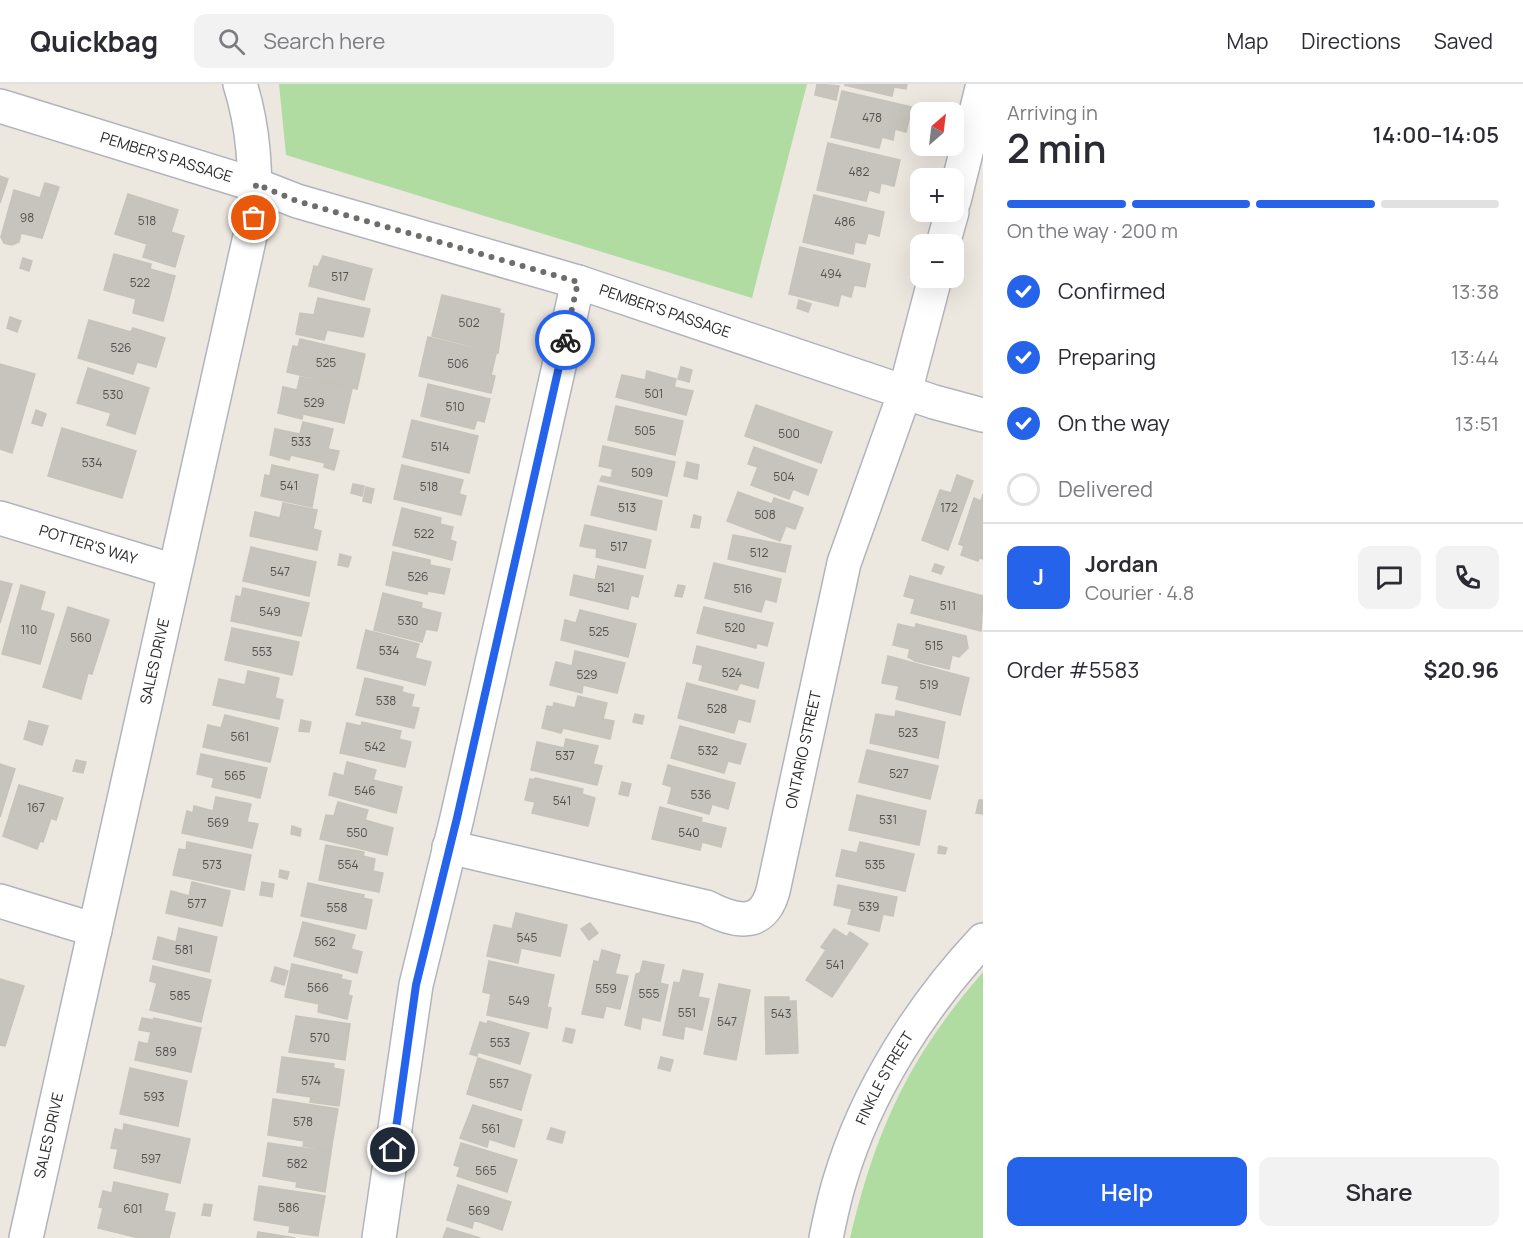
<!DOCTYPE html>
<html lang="en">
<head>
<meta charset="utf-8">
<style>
  body { margin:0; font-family:Manrope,sans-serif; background:#f2f2f3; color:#2b2b33; height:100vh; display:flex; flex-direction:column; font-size:22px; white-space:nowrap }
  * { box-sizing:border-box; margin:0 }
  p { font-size:20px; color:#7c7c81 }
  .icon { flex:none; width:33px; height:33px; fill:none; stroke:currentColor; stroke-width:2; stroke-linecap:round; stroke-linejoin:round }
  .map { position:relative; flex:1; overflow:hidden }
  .panel { display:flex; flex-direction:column; background:#fff; width:540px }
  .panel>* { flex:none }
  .needle { width:39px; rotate:28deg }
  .controls { position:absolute; left:910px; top:18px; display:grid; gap:12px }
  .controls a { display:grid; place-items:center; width:54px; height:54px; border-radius:12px; background:#fff; box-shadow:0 6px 24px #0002; font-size:30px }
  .pin { position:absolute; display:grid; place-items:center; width:51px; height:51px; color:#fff; margin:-26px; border:3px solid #fff; border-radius:50%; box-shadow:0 2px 6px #0007 }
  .courier { position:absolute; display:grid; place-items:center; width:60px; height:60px; margin:-30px; border:4px solid #2563eb; border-radius:50%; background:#fff; color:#222; box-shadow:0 2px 8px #0007 }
  .head em { font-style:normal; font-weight:600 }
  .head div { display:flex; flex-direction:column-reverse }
  .head { display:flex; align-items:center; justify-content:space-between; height:102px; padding:0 24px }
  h1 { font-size:39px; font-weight:600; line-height:45px }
  .bar { display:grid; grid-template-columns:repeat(4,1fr); gap:9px 6px; align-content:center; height:72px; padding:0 24px }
  .bar i { height:8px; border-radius:4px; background:#e1e1e2 }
  .bar .selected { background:#2563eb }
  .bar p { grid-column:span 4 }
  .line { display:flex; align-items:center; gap:15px; padding:0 24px; border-top:2px solid #e1e1e2 }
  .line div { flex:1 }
  .round { display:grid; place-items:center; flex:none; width:63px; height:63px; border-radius:12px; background:#f2f2f3 }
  ol { padding:0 24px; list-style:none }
  li { display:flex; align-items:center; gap:18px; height:66px }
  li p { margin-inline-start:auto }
  li .icon { padding:6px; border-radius:50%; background:#2563eb; color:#fff; stroke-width:4 }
  li:last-child { color:#7c7c81 }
  li i { width:33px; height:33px; border:3px solid #e1e1e2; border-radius:50% }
  .action { display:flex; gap:12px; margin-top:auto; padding:12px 24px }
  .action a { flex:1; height:69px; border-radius:12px; background:#2563eb; color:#fff; font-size:24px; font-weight:600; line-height:69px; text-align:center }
  .action a+a { background:#f2f2f3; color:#2b2b33 }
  header { display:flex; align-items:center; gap:36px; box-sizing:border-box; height:84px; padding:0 30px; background:#fff; border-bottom:2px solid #e1e1e2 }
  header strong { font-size:28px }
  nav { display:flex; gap:33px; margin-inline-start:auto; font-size:21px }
  .search { width:420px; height:54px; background:#f2f2f3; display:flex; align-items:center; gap:15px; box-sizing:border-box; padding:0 21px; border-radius:12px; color:#7c7c81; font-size:22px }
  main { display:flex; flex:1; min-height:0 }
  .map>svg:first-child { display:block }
  .green { fill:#b1dca1 }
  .building { fill:#c7c4be; stroke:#c7c3b9; stroke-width:1.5 }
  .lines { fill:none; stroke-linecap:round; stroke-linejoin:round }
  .minor-casing { stroke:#b2b4bd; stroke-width:36 }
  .minor { stroke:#fff; stroke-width:33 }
  .done { stroke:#6f6d6a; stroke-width:6; stroke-dasharray:0 10.8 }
  .route { stroke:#2563eb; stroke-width:8 }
  .labels { text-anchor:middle; stroke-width:6; stroke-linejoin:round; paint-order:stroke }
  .number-label { font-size:12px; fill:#525150 }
  .street-label { font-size:15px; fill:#2b2b2b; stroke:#fff }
</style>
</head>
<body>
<header>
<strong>Quickbag</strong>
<div class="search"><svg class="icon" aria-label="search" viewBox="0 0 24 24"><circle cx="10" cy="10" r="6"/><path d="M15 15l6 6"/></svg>Search here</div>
<nav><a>Map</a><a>Directions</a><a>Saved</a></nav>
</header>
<main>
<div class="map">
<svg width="983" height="1154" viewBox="0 0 983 1154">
  <rect width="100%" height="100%" fill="#ece7df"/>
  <!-- green -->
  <path class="green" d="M 279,0 L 807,0 L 752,214 L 286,71 Z
    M 983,888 L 983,1154 L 850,1154 C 876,1045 909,973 983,888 Z"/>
  <!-- building -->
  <path class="building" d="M 817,0 L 839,2 L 836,16 L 815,11 Z
    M 907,0 L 906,5 L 894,3 L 892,12 L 844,1 Z
    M 842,7 L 912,23 L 906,48 L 895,45 L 893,56 L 882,53 L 879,64 L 831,53 Z
    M 828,59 L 900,76 L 894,102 L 881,99 L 879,109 L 869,106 L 866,117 L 817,106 Z
    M 0,92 L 8,95 L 0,119 Z
    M 45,99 L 59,103 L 42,154 L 21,149 L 19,158 L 12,161 L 4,159 L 1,153 L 14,106 L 40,114 Z
    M 128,110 L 178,126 L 171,148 L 184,152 L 175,183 L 143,173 L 147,160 L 115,150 Z
    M 814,111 L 884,128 L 879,152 L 868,149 L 865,160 L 855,158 L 853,170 L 803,158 Z
    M 800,163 L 870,180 L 865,203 L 854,201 L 851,213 L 841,210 L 838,222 L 789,210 Z
    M 114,170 L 151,180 L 150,185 L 175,192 L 163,237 L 133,229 L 136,215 L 104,206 Z
    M 323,172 L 372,185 L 364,216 L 309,202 L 314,182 L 318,183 Z
    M 23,174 L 32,177 L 29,187 L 20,184 Z
    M 442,211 L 500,225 L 499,229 L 504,230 L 498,269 L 432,252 Z
    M 318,214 L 370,225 L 363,253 L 327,246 L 324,256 L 296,250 L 300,229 L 314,231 Z
    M 799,216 L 811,220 L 808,228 L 797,224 Z
    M 10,233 L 21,237 L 17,248 L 7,244 Z
    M 89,236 L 131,248 L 133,244 L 165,254 L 156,283 L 137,278 L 133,290 L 78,274 Z
    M 428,253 L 496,270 L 491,291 L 495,292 L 491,309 L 419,292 Z
    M 300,255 L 365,270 L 357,305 L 287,288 L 293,262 L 298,263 Z
    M 0,280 L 35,290 L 12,369 L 0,365 Z
    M 681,283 L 692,286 L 689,298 L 678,295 Z
    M 88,284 L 149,304 L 135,350 L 107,341 L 111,329 L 77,319 Z
    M 647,287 L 676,295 L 674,303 L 693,307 L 686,331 L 616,313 L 622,291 L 645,296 Z
    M 300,293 L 352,305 L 344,339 L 303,330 L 302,335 L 278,329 L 283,303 L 297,306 Z
    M 428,300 L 490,315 L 484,338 L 477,336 L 474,345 L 421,332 Z
    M 756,321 L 832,348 L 821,379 L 745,352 Z
    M 616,322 L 683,337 L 675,371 L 608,356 Z
    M 36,326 L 46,330 L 42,342 L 32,339 Z
    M 412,336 L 478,352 L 469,389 L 403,373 Z
    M 303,338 L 333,345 L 328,365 L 339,367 L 334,386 L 324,383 L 325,379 L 291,371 L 289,376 L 270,371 L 275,345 L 300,350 Z
    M 62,344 L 136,367 L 122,414 L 48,392 Z
    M 603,362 L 675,378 L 667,412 L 600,397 L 602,392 L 611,394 L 613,385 L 599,382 Z
    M 754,363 L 817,386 L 808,411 L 793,405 L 789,415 L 751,401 L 758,383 L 748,380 Z
    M 687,378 L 699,381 L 697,395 L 684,392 Z
    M 272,381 L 318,391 L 312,423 L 261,412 L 265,391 L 270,392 Z
    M 402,381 L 463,396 L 459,410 L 466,412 L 461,431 L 394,415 Z
    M 957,391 L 973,397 L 948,466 L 922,456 L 940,406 L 951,409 Z
    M 353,400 L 364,402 L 362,412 L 351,409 Z
    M 598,402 L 662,417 L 656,446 L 591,431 Z
    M 366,403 L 374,405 L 371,419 L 363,417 Z
    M 738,408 L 772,420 L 774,414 L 803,424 L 795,445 L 786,442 L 780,457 L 727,437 Z
    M 983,410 L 983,475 L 979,474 L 978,477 L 961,471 L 964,462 L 959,460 L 974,414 L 981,417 Z
    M 283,419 L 317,426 L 313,445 L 321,447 L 317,466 L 250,452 L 255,428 L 280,434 Z
    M 402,424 L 441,434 L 440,440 L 453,443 L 450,456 L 456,458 L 452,476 L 393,461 Z
    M 694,431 L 701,433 L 699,444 L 691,443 Z
    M 585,441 L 651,456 L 645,484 L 596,473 L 597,465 L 580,462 Z
    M 733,451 L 791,462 L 785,488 L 728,475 Z
    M 251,463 L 316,478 L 309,512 L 243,497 Z
    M 393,468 L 430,476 L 430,481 L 450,485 L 444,510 L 428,507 L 427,510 L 386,501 Z
    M 340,470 L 351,473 L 348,483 L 338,481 Z
    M 714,479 L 781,495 L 776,518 L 765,515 L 761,528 L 705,514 Z
    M 935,480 L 944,483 L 941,490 L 932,487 Z
    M 598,482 L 643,492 L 638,513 L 631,511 L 628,525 L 570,511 L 574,491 L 595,496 Z
    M 910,492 L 983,512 L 981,547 L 911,529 L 915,515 L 904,512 Z
    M 0,497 L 12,500 L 0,539 Z
    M 21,501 L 45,508 L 40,526 L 54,530 L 40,580 L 2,570 Z
    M 678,501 L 685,502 L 682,513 L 675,512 Z
    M 243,504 L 309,519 L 301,552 L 231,537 L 236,512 L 241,513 Z
    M 383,509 L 422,519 L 421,524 L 441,529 L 437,547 L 426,545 L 422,558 L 374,546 Z
    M 68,523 L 109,536 L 92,590 L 88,589 L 81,615 L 43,603 Z
    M 704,523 L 773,539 L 767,562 L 757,559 L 756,564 L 697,549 Z
    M 580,526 L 636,540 L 628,573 L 561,556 L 565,536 L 576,539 Z
    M 898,540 L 915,544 L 916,540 L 966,552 L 968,564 L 959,573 L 952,571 L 949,585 L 915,577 L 908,573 L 910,565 L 893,561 Z
    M 232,544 L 299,558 L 292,591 L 225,576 Z
    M 366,546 L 419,560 L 415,574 L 431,578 L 425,601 L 357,584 Z
    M 697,562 L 764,579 L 758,604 L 740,599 L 737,606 L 699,596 L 703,581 L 693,579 Z
    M 575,567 L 625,579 L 617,609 L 583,601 L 582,609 L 550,601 L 556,578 L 572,582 Z
    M 888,572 L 969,594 L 960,631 L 896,615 L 899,602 L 882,599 Z
    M 248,587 L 279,594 L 275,614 L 283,616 L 279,635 L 213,621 L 219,595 L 245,601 Z
    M 365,594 L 403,603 L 402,608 L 414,611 L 411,623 L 419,624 L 414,644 L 356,631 Z
    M 687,599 L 755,617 L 750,638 L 738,635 L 734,649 L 678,634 Z
    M 578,612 L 607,619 L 603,635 L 614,637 L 610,655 L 563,644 L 561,649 L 542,644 L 547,622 L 553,623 L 554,619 L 575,624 Z
    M 896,627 L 945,638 L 938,674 L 870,659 L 876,630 L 895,633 Z
    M 635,630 L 644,632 L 642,640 L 633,638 Z
    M 225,631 L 278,644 L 270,678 L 203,663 L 208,641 L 221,644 Z
    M 301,636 L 311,638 L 309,648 L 299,647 Z
    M 29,637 L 48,642 L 42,661 L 24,655 Z
    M 362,638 L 401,647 L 399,655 L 411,658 L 405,683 L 340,669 L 347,639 L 361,642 Z
    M 680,642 L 746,660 L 740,680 L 728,677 L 724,689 L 671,674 Z
    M 566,655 L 598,662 L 593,680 L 602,682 L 597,701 L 531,686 L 537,658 L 564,664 Z
    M 867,666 L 938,682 L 930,715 L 859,698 Z
    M 201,670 L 267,684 L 260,714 L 212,703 L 214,694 L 197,690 Z
    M 76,676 L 86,678 L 83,689 L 73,687 Z
    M 347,678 L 376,686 L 373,696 L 402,703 L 396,729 L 329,711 L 334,689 L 344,692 Z
    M 0,680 L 15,685 L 0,733 Z
    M 668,681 L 735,699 L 728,725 L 712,720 L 709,730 L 668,719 L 672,703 L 663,700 Z
    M 535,694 L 583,705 L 582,710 L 595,714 L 588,742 L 532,729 L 535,718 L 525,716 L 530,695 L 534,696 Z
    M 622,698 L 631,700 L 628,712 L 619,710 Z
    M 19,701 L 63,714 L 56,736 L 51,734 L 43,758 L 40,757 L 37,765 L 3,752 Z
    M 857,711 L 926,727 L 919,761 L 849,746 Z
    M 216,713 L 251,720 L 247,738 L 258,740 L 252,764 L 182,749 L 187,727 L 193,729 L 194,722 L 213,727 Z
    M 979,716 L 983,716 L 983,730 L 976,729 Z
    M 338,718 L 368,726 L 365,736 L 393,744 L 387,771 L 320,755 L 326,731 L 334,732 Z
    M 660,723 L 702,734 L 701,738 L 726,744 L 721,763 L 702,758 L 700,766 L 652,755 Z
    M 292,742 L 301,745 L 300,752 L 291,750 Z
    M 187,758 L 251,771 L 244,806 L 173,791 L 179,765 L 186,766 Z
    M 860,758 L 914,770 L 905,807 L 836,792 L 842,766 L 857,769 Z
    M 326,761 L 364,768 L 363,772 L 375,775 L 373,787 L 383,789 L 379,808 L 319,796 Z
    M 939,762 L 947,764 L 945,770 L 938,769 Z
    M 280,786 L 289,788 L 287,795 L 279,793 Z
    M 192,798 L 230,807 L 222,842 L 166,829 L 171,807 L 189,812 Z
    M 262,798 L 274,800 L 272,813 L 260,811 Z
    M 308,799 L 364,811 L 363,814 L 372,816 L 366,845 L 301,832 Z
    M 838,801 L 897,813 L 893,832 L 883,830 L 879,847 L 848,840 L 852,825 L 834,821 Z
    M 516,829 L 567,841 L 560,872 L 521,864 L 518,879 L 487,872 L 494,841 L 512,845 Z
    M 303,838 L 355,851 L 351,865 L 362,868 L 357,889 L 294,872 Z
    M 590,839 L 598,849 L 589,856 L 581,845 Z
    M 179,844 L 217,853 L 209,888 L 153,875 L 158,853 L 176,858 Z
    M 834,845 L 847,853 L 850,848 L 868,860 L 832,913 L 806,896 L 826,866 L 821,863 Z
    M 602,866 L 620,871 L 615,890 L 628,892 L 620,925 L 606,922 L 603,934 L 582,930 L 594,877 L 599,878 Z
    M 489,877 L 554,891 L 547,923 L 551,924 L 547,944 L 487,931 L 491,910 L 483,908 Z
    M 643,877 L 664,881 L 660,899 L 668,901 L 660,937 L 642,933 L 640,945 L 625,941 L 636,890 L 640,889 Z
    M 292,880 L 342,891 L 341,895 L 351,897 L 348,911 L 352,912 L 347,935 L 318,928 L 319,920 L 285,913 Z
    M 153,882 L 211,896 L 201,938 L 150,926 L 157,899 L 150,897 Z
    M 275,883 L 288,887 L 284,901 L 271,897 Z
    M 683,886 L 703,890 L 698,913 L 709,915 L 702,946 L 685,942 L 683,955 L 663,951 L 674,898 L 680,899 Z
    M 0,895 L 24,902 L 5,962 L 0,961 Z
    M 719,900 L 750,906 L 736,976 L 704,970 Z
    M 765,913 L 789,913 L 789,917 L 796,917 L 798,969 L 766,970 Z
    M 296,932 L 350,940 L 345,976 L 289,968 Z
    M 142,934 L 153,936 L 154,934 L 201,944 L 191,988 L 135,976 L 139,958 L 148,960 L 151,948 L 139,946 Z
    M 488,937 L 529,949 L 520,980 L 478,968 L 477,972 L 470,970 L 480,938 L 487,940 Z
    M 566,944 L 575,946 L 572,959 L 563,957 Z
    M 282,973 L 334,980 L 333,984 L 344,986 L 339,1022 L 310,1018 L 311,1013 L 277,1008 Z
    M 661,973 L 673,976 L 670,987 L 658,984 Z
    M 478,974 L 531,991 L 521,1026 L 467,1010 Z
    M 130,984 L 187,997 L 178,1042 L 120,1030 Z
    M 273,1015 L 338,1025 L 331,1067 L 303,1062 L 304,1057 L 268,1051 Z
    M 473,1021 L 522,1036 L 514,1063 L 489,1055 L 487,1063 L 460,1054 Z
    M 124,1040 L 190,1055 L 180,1099 L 114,1084 L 118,1065 L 111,1064 L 115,1045 L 123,1047 Z
    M 551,1044 L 565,1048 L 562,1059 L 547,1055 Z
    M 268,1059 L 331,1068 L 325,1108 L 296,1103 L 297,1098 L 263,1092 Z
    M 461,1059 L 517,1076 L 507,1108 L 457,1092 L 460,1083 L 454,1081 Z
    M 114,1098 L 168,1110 L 164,1127 L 175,1129 L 169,1154 L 139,1154 L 98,1144 L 103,1124 L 99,1123 L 103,1107 L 112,1109 Z
    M 458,1101 L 511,1118 L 502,1146 L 474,1136 L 472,1144 L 447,1136 Z
    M 259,1102 L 325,1112 L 318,1152 L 289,1148 L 290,1142 L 254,1136 Z
    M 204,1120 L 212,1121 L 210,1132 L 202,1131 Z
    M 447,1144 L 480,1154 L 443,1154 Z
    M 258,1148 L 295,1154 L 257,1154 Z"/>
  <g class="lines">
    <defs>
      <g id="minor">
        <path id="s1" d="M 0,22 L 256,101 L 297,117 L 578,198 L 934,318 L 983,331"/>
        <path d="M 954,117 L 983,0"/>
        <path d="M 943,160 L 952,128"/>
        <path id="s2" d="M 0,434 L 174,487"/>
        <path id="s3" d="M 449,763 L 706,823 C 733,837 762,846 773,807 L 844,479 L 905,308 L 935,194"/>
        <path d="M 0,817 L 95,846"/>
        <path id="s4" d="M 26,1154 L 254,134 C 256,88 254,44 240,0"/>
        <path d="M 379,1154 L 416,901 L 457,734 L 578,198"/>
        <path id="s5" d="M 826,1154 C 830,1135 834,1115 840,1096 C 866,1008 921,922 983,856"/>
      </g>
    </defs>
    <!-- minor casing -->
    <use href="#minor" class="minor-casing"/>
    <!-- minor -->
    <use href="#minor" class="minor"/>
  </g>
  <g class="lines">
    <!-- done -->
    <path class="done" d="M 254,134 L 256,100 L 297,117 L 578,198 L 565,256"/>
    <!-- route -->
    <path class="route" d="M 393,1066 L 416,901 L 457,734 L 565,256"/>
  </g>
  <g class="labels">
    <!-- number labels -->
    <g class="number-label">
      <text x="872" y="38">478</text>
      <text x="859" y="92">482</text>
      <text x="27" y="138">98</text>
      <text x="147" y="141">518</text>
      <text x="845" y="142">486</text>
      <text x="831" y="194">494</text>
      <text x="340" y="197">517</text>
      <text x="140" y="203">522</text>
      <text x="469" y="243">502</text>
      <text x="121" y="268">526</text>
      <text x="326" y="283">525</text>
      <text x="458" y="284">506</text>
      <text x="654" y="314">501</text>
      <text x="113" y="315">530</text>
      <text x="314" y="323">529</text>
      <text x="455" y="327">510</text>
      <text x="645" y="351">505</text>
      <text x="789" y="354">500</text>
      <text x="301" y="362">533</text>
      <text x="440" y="367">514</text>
      <text x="92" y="383">534</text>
      <text x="642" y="393">509</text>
      <text x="784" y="397">504</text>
      <text x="289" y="406">541</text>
      <text x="429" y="407">518</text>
      <text x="627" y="428">513</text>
      <text x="949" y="428">172</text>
      <text x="765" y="435">508</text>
      <text x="424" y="454">522</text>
      <text x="619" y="467">517</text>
      <text x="759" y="473">512</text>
      <text x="280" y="492">547</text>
      <text x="418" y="497">526</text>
      <text x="606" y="508">521</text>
      <text x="743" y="509">516</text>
      <text x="948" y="526">511</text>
      <text x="270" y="532">549</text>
      <text x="408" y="541">530</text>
      <text x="735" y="548">520</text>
      <text x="29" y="550">110</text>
      <text x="599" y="552">525</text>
      <text x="81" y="558">560</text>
      <text x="934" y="566">515</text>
      <text x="389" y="571">534</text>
      <text x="262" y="572">553</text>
      <text x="732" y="593">524</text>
      <text x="587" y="595">529</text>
      <text x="929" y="605">519</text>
      <text x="386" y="621">538</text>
      <text x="717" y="629">528</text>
      <text x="908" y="653">523</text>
      <text x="240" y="657">561</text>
      <text x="375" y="667">542</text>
      <text x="708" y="671">532</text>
      <text x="565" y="676">537</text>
      <text x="899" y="694">527</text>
      <text x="235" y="696">565</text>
      <text x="365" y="711">546</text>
      <text x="701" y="715">536</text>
      <text x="562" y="721">541</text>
      <text x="36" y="728">167</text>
      <text x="888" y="740">531</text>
      <text x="218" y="743">569</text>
      <text x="357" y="753">550</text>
      <text x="689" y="753">540</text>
      <text x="212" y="785">573</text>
      <text x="348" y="785">554</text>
      <text x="875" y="785">535</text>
      <text x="197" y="824">577</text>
      <text x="869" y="827">539</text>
      <text x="337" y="828">558</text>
      <text x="527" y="858">545</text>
      <text x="325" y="862">562</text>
      <text x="184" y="870">581</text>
      <text x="835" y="885">541</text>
      <text x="318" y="908">566</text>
      <text x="606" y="909">559</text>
      <text x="649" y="914">555</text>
      <text x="180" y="916">585</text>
      <text x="519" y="921">549</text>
      <text x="687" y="933">551</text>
      <text x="781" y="934">543</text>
      <text x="727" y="942">547</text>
      <text x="320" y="958">570</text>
      <text x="500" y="963">553</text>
      <text x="166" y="972">589</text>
      <text x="311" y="1001">574</text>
      <text x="499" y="1004">557</text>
      <text x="154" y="1017">593</text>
      <text x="303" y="1042">578</text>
      <text x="491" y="1049">561</text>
      <text x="151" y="1079">597</text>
      <text x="297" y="1084">582</text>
      <text x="486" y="1091">565</text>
      <text x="289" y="1128">586</text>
      <text x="133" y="1129">601</text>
      <text x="479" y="1131">569</text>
    </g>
    <!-- street labels -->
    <g class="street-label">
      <text dy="5" stroke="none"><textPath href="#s1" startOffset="174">PEMBER'S PASSAGE</textPath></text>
      <text dy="5" stroke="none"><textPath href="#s1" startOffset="696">PEMBER'S PASSAGE</textPath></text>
      <text dy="5" stroke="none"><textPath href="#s2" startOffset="92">POTTER'S WAY</textPath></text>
      <text dy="5" stroke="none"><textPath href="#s4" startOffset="591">SALES DRIVE</textPath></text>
      <text dy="5" stroke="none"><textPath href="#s3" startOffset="492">ONTARIO STREET</textPath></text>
      <text dy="5" stroke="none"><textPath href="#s5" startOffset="171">FINKLE STREET</textPath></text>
      <text dy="5" stroke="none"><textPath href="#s4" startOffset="105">SALES DRIVE</textPath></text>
    </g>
  </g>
</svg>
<div class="controls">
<a><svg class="needle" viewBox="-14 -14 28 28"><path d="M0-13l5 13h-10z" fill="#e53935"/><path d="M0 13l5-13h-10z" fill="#7c7c81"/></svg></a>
<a>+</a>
<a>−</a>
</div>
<div class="pin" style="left:254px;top:134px;background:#ea580c"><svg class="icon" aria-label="bag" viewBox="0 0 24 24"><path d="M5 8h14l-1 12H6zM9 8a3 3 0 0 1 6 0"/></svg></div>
<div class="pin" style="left:393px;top:1066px;background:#1f2937"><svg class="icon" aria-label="home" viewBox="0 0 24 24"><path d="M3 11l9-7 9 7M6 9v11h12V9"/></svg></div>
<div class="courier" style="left:565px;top:256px"><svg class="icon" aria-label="bike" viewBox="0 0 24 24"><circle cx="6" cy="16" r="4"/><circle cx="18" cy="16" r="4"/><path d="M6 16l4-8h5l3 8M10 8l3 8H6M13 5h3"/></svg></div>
</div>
<section class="panel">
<div class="head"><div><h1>2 min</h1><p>Arriving in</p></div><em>14:00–14:05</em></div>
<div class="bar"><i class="selected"></i><i class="selected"></i><i class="selected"></i><i></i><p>On the way · 200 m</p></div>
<ol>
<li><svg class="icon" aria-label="check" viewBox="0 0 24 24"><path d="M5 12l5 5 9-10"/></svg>Confirmed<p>13:38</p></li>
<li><svg class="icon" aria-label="check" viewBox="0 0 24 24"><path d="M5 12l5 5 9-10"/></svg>Preparing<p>13:44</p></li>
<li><svg class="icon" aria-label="check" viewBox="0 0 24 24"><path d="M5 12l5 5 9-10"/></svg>On the way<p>13:51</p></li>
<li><i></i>Delivered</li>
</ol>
<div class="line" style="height:108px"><b class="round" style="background:#2563eb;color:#fff">J</b><div><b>Jordan</b><p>Courier · 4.8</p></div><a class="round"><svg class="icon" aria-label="chat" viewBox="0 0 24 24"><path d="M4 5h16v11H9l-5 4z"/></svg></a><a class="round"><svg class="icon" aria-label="phone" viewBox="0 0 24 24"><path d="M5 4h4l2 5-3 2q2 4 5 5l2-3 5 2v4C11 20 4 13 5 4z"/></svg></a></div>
<div class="line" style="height:78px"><div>Order #5583</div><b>$20.96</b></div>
<div class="action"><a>Help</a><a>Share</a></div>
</section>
</main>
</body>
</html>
